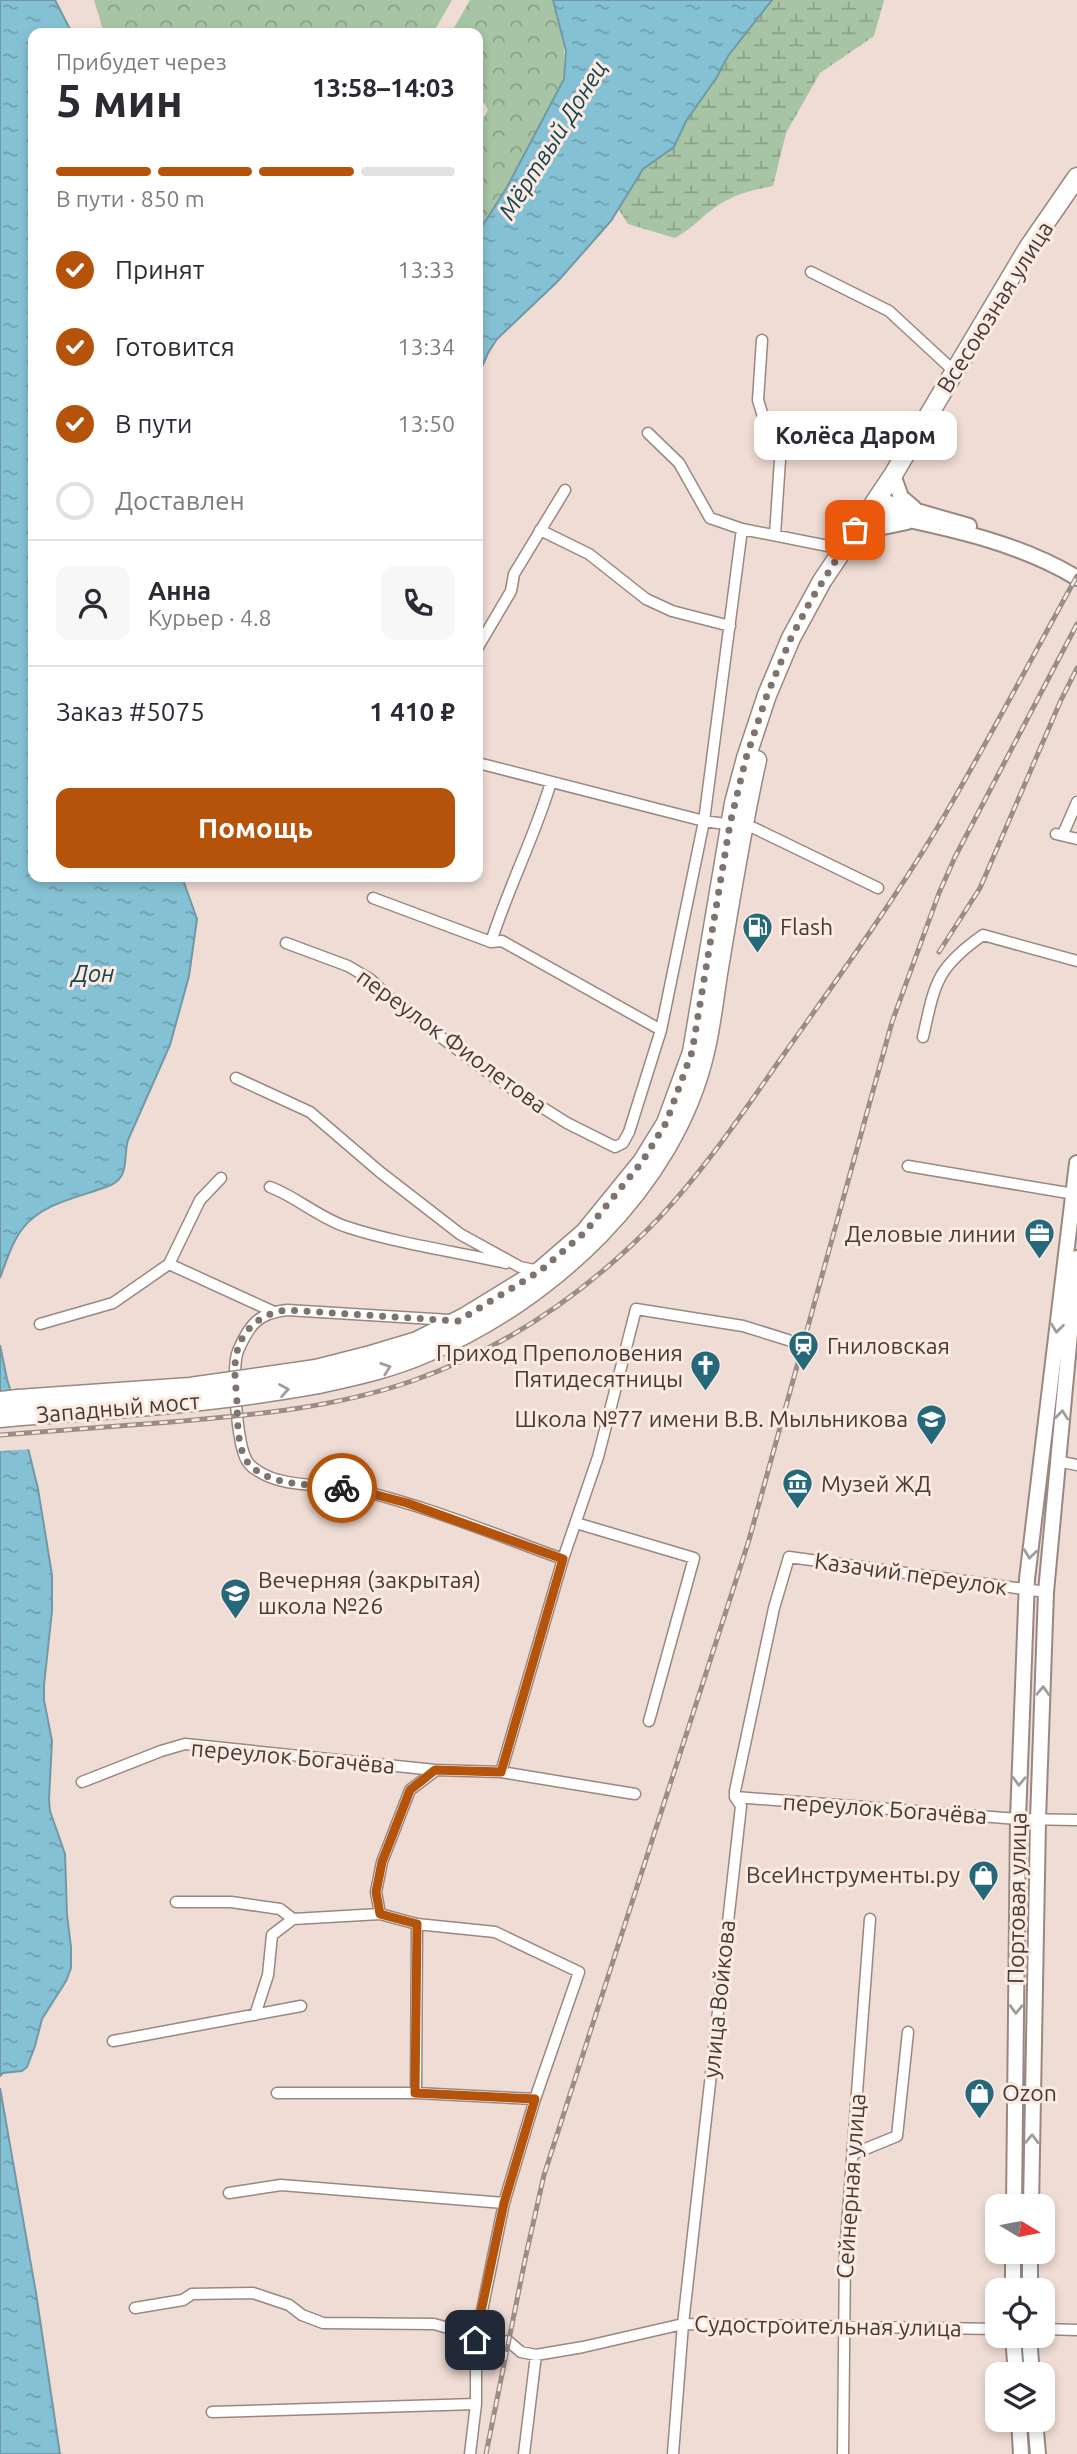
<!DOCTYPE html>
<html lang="ru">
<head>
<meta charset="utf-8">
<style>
  body { margin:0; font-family:Ubuntu,sans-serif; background:#f7f7f7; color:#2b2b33; height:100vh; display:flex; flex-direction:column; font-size:26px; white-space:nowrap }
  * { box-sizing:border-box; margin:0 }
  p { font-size:23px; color:#7c7c81 }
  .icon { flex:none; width:38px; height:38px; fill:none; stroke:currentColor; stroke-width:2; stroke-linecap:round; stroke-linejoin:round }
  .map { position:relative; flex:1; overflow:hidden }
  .panel { position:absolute; left:28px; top:28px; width:455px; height:854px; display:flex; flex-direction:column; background:#fff; border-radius:14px; box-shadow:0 4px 10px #0003 }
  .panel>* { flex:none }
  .needle { width:46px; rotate:100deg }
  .buttons { position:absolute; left:985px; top:2194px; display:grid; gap:14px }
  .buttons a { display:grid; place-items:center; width:70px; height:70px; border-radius:14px; background:#fff; box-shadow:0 4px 10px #0003; font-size:35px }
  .pin { position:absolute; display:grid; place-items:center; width:60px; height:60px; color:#fff; margin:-30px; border-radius:14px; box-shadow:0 4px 10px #0006 }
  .courier { position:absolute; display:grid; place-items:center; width:70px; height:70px; margin:-35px; border:5px solid #b45309; border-radius:50%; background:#fff; color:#222; box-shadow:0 2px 9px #0007 }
  .bubble { position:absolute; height:49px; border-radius:14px; background:#fff; box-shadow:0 4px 10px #0003; font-size:23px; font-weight:700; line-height:49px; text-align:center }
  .headline em { font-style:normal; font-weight:700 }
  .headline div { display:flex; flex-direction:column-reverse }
  .headline { display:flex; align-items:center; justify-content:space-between; height:119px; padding:0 28px }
  h1 { font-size:46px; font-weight:700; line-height:52px }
  .bar { display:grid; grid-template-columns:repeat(4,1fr); gap:10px 7px; align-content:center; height:84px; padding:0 28px }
  .bar i { height:9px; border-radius:5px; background:#e1e1e2 }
  .bar .selected { background:#b45309 }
  .bar p { grid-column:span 4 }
  .line { display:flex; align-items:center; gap:18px; padding:0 28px; border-top:2px solid #e1e1e2 }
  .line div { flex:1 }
  .round { display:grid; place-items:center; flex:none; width:74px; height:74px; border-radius:14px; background:#f7f7f7 }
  ol { padding:0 28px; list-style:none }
  li { display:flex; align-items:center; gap:21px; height:77px }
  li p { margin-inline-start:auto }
  li .icon { padding:7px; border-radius:50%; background:#b45309; color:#fff; stroke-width:4 }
  li:last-child { color:#7c7c81 }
  li i { width:38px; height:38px; border:4px solid #e1e1e2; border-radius:50% }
  .cta { display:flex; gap:14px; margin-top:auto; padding:14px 28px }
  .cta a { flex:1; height:80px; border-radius:14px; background:#b45309; color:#fff; font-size:28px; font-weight:700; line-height:80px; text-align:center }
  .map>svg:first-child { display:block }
  .forest { fill:url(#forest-crowns) }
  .wetland { fill:url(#wetland-marsh) }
  .water { fill:url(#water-ripples); stroke:#7199a5; stroke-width:2 }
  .pier { fill:#efdcd4 }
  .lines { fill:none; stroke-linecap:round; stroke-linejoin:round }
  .street-casing { stroke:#998881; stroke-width:13 }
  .primary-casing { stroke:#998881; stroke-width:18 }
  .highway-casing { stroke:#998881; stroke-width:21 }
  .street { stroke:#fff; stroke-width:10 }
  .primary { stroke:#fff; stroke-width:14 }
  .highway { stroke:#fff; stroke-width:18 }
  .rail-casing { stroke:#9a8d87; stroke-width:5 }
  .rail { stroke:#fceae1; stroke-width:2.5; stroke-dasharray:8; stroke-linecap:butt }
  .highway-bridge-casing { stroke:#998881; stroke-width:21; stroke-linecap:butt }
  .highway-bridge { stroke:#fff; stroke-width:18 }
  .oneway { stroke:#a19d9c }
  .done { stroke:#7f736f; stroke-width:7; stroke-dasharray:0 12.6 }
  .route { stroke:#b45309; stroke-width:9 }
  .labels { text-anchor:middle; stroke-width:6; stroke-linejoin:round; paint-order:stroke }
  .street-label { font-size:23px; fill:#433b38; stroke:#fceae1 }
  .poi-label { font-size:23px; fill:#433b38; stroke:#fceae1; text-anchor:start }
  .water-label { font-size:24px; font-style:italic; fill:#124654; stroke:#fceae1 }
</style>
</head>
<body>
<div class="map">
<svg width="1077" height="2454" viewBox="0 0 1077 2454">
  <defs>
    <pattern id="forest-crowns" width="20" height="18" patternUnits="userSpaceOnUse" patternTransform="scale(1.75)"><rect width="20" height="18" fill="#a7c4a5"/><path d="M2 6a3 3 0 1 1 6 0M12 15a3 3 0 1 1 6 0" fill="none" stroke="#8aa087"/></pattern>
    <pattern id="wetland-marsh" width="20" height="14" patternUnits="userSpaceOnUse" patternTransform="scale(1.75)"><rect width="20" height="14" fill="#a7c4a5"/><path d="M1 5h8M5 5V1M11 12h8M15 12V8" fill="none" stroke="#8aa087"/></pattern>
    <pattern id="water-ripples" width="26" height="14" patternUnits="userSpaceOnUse" patternTransform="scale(1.75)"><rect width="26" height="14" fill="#85c1d4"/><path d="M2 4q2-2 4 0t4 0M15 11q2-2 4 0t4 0" fill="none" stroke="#6e9ead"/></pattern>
  </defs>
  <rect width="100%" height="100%" fill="#efdcd4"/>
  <!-- forest -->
  <path class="forest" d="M 94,0 L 452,0 L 433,33 L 104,33 Z
    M 470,0 L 553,0 C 562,33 571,62 558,94 L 507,187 L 478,233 L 478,128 L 488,110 L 485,104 L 478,99 L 478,33 L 451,33 Z"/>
  <!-- wetland -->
  <path class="wetland" d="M 772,0 L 884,0 L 874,36 L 820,73 L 786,133 L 773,186 C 754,190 737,193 720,204 C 704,214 692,229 675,238 L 628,224 L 619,210 L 632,184 L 643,169 L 674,147 L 686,121 L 728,56 Z"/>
  <!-- water -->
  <path class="water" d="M 0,0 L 55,0 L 72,33 L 33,33 L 33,877 L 182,877 L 197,919 L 189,976 L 170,1045 L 128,1140 C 123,1157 130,1176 111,1185 C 82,1197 43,1202 23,1228 C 12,1242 6,1262 0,1278 Z
    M 553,0 L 772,0 L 728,56 L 717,77 L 686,121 L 674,147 L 643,169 L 611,221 L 558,281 L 497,339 L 488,353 L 478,376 L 478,233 L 507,187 L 564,79 L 566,51 Z
    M 0,1345 L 7,1379 L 29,1452 L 38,1489 L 52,1575 L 52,1611 L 44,1685 L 44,1700 L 52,1741 L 49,1799 L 50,1811 L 65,1854 L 67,1915 L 71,1947 L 71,1968 L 66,1981 L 42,2019 L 35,2046 L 27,2067 L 22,2071 L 3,2073 L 0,2076 Z
    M 0,2088 L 36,2293 L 60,2454 L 0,2454 Z"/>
  <!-- pier -->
  <path class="pier" d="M 15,1392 L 32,1449 L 0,1451 L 0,1394 Z"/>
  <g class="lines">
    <defs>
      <path id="street" d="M 811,272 L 889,311 L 955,372
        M 762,340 L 758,400 L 765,423 L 775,441 L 780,460 L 775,535
        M 648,433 L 679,463 L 710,518 L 742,529 L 843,549
        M 540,530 L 589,554 L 646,599 L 672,611 L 730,626
        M 478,647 L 511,591 L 514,574 L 565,490
        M 478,763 L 704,821 L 754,828 L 878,888
        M 1056,834 L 1077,839
        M 1063,834 L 1077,802
        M 373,898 L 491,942 L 502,941 L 661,1030
        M 491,942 C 508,888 535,836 551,782
        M 286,943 L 348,966 L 370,979 L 394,1002 L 497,1079 L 567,1123 L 615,1147 L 623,1143 L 629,1132 L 661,1030 L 704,821 L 742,529
        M 923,1037 C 935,983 936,968 983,935 L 1077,961
        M 236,1078 L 310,1112 L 380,1172 L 460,1234 L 520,1267 L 539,1271
        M 908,1166 L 1074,1194
        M 270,1187 C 297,1197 319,1218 347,1227 C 399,1244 453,1251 506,1263
        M 169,1264 L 274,1312
        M 450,1320 L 287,1310 C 258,1313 249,1325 238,1351 C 231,1368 237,1444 247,1461 C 249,1464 254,1469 258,1471 C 284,1489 331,1483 362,1491 C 430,1507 496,1535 563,1559
        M 40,1324 L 113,1303 L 169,1264 L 200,1200 L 221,1178
        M 1057,1461 L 1077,1465
        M 576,1523 L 694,1558 L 649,1721
        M 501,1772 L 563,1559 L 598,1457 L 636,1309 L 743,1326 L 788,1340
        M 82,1782 L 161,1751 L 185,1744 L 435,1770 L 501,1772 L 635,1794
        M 735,1797 L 1018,1819 L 1077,1820
        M 176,1902 L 231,1902 L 280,1909 L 293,1919 L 380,1914 L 417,1924 L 495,1932 L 579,1972 L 535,2099 L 504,2203 L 476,2340 L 476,2404 L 470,2454
        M 380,1914 L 376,1892 L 382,1862 L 410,1790 L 435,1771
        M 255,2015 L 268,1975 L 272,1935 L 293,1919
        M 113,2041 L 301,2006
        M 277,2093 L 416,2093 L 535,2099
        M 416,2093 L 417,1924
        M 853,2154 L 897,2136 L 908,2032
        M 229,2193 L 281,2185 L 504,2203
        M 135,2308 L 183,2300 L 192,2294 L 253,2293 L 289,2305 L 302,2315 L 323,2323 L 434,2324 L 462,2332 L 490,2347 L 508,2341 L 521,2352 L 536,2355 L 583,2347 L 683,2324 L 998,2329
        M 1043,2329 L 1077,2330
        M 212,2412 L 476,2404
        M 524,2454 L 536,2355
        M 673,2454 L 683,2324 L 741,1806 L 735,1797 L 735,1791 L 774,1608 L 789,1557 L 1046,1592
        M 843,2454 L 845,2253 L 870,1919"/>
      <path id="primary" d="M 893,475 L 901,497 L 914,508
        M 875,499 L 969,526
        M 867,511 C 937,526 1015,540 1077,578
        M 860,540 L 883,527 L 907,522
        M 1014,2207 L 1018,1819 L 1027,1579 L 1077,1163
        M 1031,2207 L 1038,1820 L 1046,1592 L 1077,1258
        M 1013,2291 L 1013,2252
        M 1030,2291 L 1030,2252
        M 1013,2336 L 1016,2375
        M 1029,2336 L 1032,2375
        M 1019,2420 L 1021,2454
        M 1035,2420 L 1038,2454"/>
      <path id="highway" d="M 316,1369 L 367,1356 L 417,1341 L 465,1317 L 540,1271 L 585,1232 L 642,1162 L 666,1123 L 692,1052 L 734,803 L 746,758 L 767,695 L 791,638 L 822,581 L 893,475 L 1028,248 L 1077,177
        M 319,1384 C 356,1376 392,1368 426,1353 C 550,1301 674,1187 705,1052 C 711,1027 714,1000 718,974 C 730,902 741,831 757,760
        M 0,1401 L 18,1399
        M 0,1418 L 21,1416"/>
    </defs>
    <!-- street casing -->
    <use href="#street" class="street-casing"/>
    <!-- primary casing -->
    <use href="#primary" class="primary-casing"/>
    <!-- highway casing -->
    <use href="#highway" class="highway-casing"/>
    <!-- street -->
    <use href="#street" class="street"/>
    <!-- primary -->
    <use href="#primary" class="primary"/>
    <!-- highway -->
    <use href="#highway" class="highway"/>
    <defs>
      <path id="rail" d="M 939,952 L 980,888 L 1061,700 L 1077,668
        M 0,1435 C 57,1431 114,1426 171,1422 C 253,1415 334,1408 412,1381 C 507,1348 590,1290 659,1218 C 710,1164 751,1100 794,1040 C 843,971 892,903 936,830 C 985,747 1030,661 1077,576
        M 486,2454 L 526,2255 L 544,2175 L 749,1540 L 892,1022 L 939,893 L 955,857 L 1077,624"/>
    </defs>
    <!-- rail casing -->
    <use href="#rail" class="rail-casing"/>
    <!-- rail -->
    <use href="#rail" class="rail"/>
    <defs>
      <path id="highway-bridge" d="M 18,1399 L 190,1387 L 316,1369
        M 21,1416 C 121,1409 221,1402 319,1384"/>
    </defs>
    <!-- highway-bridge casing -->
    <use href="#highway-bridge" class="highway-bridge-casing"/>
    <!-- highway-bridge -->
    <use href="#highway-bridge" class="highway-bridge"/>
  </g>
  <!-- one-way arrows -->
  <defs><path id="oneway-chevron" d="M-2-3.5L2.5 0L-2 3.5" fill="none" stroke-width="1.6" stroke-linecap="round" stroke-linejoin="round" transform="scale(1.75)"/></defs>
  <g class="oneway">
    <use href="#oneway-chevron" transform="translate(1057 1328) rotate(97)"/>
    <use href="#oneway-chevron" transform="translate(386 1368) rotate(-19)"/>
    <use href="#oneway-chevron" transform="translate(284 1390) rotate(-10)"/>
    <use href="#oneway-chevron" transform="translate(1062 1415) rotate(-84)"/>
    <use href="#oneway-chevron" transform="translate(1030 1554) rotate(97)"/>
    <use href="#oneway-chevron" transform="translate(1043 1691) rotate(-88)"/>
    <use href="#oneway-chevron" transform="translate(1019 1781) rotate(92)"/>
    <use href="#oneway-chevron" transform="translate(1016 2009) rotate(91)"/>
    <use href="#oneway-chevron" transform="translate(1032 2139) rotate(-89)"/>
  </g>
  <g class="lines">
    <!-- done -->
    <path class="done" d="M 342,1488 C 313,1484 270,1487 249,1464 C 237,1450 238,1424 237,1406 C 237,1391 233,1372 236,1357 C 240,1330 261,1313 287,1310 L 458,1321 L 540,1271 L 585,1232 L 642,1162 L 666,1123 L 692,1052 L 730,824 L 746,758 L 767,695 L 791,638 L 811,600 L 855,530"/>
    <!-- route -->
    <path class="route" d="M 342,1488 L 358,1490 L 407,1503 L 563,1559 L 501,1772 L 435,1770 L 410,1790 L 382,1862 L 376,1892 L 380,1914 L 417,1924 L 415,2093 L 535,2099 L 504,2203 L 475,2340"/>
  </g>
  <!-- icons -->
  <defs>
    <symbol id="fuel-pin" viewBox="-11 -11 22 30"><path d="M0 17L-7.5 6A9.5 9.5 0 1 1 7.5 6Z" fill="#24687a" stroke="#fceae1"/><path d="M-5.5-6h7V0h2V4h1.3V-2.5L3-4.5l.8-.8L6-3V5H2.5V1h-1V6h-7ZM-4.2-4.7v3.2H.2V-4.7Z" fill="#fff"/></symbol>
    <symbol id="office-pin" viewBox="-11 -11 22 30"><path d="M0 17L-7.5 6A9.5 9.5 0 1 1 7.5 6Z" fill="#24687a" stroke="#fceae1"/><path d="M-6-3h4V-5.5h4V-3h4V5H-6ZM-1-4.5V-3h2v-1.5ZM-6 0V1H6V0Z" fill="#fff"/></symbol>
    <symbol id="station-pin" viewBox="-11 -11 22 30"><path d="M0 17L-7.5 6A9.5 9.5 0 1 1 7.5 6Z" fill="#24687a" stroke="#fceae1"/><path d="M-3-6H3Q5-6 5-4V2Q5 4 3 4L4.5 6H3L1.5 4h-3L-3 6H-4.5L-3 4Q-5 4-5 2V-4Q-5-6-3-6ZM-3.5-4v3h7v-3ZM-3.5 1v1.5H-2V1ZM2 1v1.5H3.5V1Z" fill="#fff"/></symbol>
    <symbol id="church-pin" viewBox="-11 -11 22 30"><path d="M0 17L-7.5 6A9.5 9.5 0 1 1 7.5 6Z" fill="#24687a" stroke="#fceae1"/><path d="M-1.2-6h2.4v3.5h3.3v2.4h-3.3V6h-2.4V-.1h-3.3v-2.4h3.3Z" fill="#fff"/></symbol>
    <symbol id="school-pin" viewBox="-11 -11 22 30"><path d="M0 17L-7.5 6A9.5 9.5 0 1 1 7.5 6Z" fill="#24687a" stroke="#fceae1"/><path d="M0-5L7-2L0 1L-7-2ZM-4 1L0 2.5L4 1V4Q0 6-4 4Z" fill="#fff"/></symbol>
    <symbol id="museum-pin" viewBox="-11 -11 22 30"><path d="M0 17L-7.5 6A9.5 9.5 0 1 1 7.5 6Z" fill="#24687a" stroke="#fceae1"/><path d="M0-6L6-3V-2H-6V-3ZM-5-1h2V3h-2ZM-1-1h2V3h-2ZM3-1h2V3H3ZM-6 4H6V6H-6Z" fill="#fff"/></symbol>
    <symbol id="shop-pin" viewBox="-11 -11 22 30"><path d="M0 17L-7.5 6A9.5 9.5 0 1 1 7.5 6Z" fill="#24687a" stroke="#fceae1"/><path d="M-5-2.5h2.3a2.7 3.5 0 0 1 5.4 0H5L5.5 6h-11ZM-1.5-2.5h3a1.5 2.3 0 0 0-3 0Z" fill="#fff"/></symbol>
  </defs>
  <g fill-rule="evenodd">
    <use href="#fuel-pin" x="740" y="910" width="35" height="47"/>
    <use href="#office-pin" x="1022" y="1216" width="35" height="47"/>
    <use href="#station-pin" x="786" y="1328" width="35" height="47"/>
    <use href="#church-pin" x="688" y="1348" width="35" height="47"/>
    <use href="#school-pin" x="914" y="1402" width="35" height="47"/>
    <use href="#museum-pin" x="780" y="1466" width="35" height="47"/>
    <use href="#school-pin" x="218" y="1576" width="35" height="47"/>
    <use href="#shop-pin" x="966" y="1858" width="35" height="47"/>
    <use href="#shop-pin" x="962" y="2076" width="35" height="47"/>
  </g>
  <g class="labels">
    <!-- street labels -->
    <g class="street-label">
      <text transform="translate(995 307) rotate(-58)" y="8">Всесоюзная улица</text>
      <text transform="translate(452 1041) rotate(36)" y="8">переулок Фиолетова</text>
      <text transform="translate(118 1408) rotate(-5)" y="8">Западный мост</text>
      <text transform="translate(911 1574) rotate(8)" y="8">Казачий переулок</text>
      <text transform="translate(293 1757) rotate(5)" y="8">переулок Богачёва</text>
      <text transform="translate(885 1809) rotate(4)" y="8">переулок Богачёва</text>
      <text transform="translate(1017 1898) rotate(-89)" y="8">Портовая улица</text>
      <text transform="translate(719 1999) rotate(-84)" y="8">улица Войкова</text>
      <text transform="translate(851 2186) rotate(-86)" y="8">Сейнерная улица</text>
      <text transform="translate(828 2326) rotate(1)" y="8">Судостроительная улица</text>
    </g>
    <!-- poi labels -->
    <g class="poi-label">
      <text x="780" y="935">Flash</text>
      <text x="1016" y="1242" text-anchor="end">Деловые линии</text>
      <text x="827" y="1354">Гниловская</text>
      <text x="683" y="1361" text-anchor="end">Приход Преполовения<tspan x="683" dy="26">Пятидесятницы</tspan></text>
      <text x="908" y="1427" text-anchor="end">Школа №77 имени В.В. Мыльникова</text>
      <text x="821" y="1492">Музей ЖД</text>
      <text x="258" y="1588">Вечерняя (закрытая)<tspan x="258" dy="26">школа №26</tspan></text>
      <text x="960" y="1883" text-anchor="end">ВсеИнструменты.ру</text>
      <text x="1002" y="2101">Ozon</text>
    </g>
    <!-- water labels -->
    <g class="water-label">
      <text transform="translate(553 140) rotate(-58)" y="8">Мёртвый Донец</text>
      <text x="93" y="982">Дон</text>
    </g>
  </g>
</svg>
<div class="buttons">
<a><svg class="needle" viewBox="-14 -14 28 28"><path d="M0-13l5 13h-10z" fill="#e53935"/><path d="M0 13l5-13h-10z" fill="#7c7c81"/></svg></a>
<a><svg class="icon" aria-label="locate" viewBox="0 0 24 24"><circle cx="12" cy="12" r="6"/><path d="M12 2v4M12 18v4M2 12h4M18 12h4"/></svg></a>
<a><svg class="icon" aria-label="layers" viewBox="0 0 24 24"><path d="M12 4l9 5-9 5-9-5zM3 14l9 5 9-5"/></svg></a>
</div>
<div class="pin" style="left:855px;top:530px;background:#ea580c"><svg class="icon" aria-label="bag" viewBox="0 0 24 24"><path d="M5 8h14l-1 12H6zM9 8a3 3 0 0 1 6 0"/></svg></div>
<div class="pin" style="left:475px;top:2340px;background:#1f2937"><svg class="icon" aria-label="home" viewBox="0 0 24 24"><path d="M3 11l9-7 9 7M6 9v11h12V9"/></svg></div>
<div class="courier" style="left:342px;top:1488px"><svg class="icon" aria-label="bike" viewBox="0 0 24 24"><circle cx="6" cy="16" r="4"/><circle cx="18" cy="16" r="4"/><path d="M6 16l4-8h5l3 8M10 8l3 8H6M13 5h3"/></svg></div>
<div class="bubble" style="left:754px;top:411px;width:203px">Колёса Даром</div>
<section class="panel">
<div class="headline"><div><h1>5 мин</h1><p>Прибудет через</p></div><em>13:58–14:03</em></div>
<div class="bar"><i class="selected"></i><i class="selected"></i><i class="selected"></i><i></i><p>В пути · 850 m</p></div>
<ol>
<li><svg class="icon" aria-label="check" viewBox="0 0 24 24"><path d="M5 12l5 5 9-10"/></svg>Принят<p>13:33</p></li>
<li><svg class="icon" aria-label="check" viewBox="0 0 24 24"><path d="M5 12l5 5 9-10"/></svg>Готовится<p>13:34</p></li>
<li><svg class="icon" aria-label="check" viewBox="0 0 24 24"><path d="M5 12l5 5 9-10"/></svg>В пути<p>13:50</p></li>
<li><i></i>Доставлен</li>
</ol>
<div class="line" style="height:126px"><a class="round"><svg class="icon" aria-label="person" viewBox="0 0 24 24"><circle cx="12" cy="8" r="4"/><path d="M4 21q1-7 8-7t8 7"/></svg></a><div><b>Анна</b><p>Курьер · 4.8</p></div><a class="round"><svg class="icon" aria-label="phone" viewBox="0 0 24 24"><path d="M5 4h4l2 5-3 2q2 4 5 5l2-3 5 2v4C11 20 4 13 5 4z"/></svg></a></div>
<div class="line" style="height:91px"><div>Заказ #5075</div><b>1 410 ₽</b></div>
<div class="cta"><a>Помощь</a></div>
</section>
</div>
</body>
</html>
